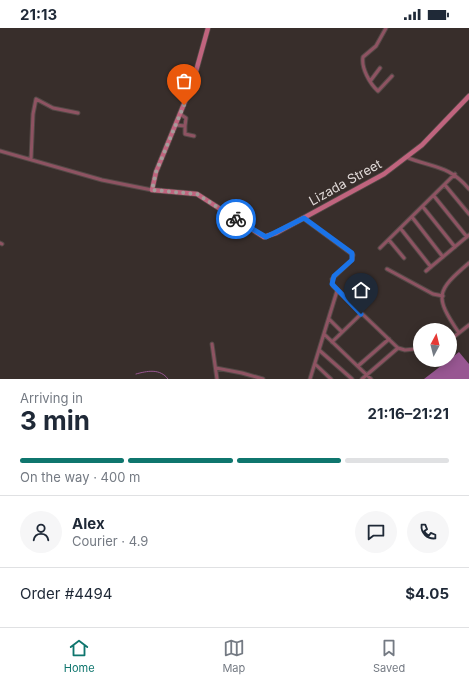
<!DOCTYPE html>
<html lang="en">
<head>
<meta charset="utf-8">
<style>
  body { margin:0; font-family:Inter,sans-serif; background:#f6f6f7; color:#1f2937; height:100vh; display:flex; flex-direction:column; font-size:15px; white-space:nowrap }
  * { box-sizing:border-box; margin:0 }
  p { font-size:13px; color:#747a83 }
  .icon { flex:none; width:22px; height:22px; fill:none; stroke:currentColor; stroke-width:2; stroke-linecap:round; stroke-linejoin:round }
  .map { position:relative; height:351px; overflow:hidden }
  .sheet { display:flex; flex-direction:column; background:#fff; flex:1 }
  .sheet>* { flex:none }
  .needle { width:26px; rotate:7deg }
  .fabs { position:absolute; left:413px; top:295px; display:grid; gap:8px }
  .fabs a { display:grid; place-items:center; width:44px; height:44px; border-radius:50%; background:#fff; box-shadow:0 2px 10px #0003; font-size:20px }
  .pin { position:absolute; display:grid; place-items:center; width:34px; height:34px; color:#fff; margin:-41px -17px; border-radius:50% 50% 50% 0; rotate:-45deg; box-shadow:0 0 4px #0007 }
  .pin .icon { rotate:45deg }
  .courier { position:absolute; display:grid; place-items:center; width:40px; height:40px; margin:-20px; border:3px solid #1a73e8; border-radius:50%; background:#fff; color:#222; box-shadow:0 1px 5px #0007 }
  .headline em { font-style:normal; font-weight:700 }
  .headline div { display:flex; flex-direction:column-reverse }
  .headline { display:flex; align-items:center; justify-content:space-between; height:68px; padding:0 20px }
  h1 { font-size:26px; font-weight:700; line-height:30px }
  .bar { display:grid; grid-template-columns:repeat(4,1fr); gap:6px 4px; align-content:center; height:48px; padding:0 20px }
  .bar i { height:5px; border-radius:3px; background:#e0e1e3 }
  .bar .current { background:#0f766e }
  .bar p { grid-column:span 4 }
  .line { display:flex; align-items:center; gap:10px; padding:0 20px; border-top:1px solid #e0e1e3 }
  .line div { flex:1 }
  .round { display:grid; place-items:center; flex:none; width:42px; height:42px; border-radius:21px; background:#f6f6f7 }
  .status { display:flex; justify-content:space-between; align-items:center; height:28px; padding:0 20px; background:#fff; direction:ltr }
  .status svg { height:11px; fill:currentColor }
  .dock { display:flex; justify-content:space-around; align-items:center; height:56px; border-top:1px solid #e0e1e3; background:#fff; font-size:11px; color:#747a83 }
  .dock a { display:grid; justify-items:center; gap:2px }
  .dock .current { color:#0f766e }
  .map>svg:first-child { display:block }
  .water { fill:#985792 }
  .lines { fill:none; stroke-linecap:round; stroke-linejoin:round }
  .stream { stroke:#985792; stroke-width:1 }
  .street-casing { stroke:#534946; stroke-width:5 }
  .secondary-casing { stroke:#534946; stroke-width:6 }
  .street { stroke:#8e5362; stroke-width:3 }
  .secondary { stroke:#c0647e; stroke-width:4.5 }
  .done { stroke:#a59c9a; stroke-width:4; stroke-dasharray:0 7.2 }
  .route { stroke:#1a73e8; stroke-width:5 }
  .labels { text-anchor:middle; stroke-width:3.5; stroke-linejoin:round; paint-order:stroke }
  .street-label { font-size:13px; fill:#dfd8d6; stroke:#382e2b }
</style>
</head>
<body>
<div class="status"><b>21:13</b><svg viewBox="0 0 49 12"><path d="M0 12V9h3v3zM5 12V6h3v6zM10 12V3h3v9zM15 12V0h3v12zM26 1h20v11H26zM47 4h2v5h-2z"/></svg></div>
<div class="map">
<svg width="469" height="351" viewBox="0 0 469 351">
  <rect width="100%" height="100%" fill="#382e2b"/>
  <!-- water -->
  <path class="water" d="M 459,324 L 469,336 L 469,351 L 424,351 Z"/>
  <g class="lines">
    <!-- stream -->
    <path class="stream" d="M 136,346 C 147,343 160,340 168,351"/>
    <defs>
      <path id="street" d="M 386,0 L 376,18 L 363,29 C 361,40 370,56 378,63 L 392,48
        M 371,52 L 380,40
        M 180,86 L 186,90 L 185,98
        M 176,97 L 185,98 L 185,106 L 194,108
        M 0,123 L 102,152 L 152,162
        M 406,129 C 433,140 449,137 469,161
        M 31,131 L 33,86 L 36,71 L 53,80 L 78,85
        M 445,157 L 469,186
        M 434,168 L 467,209
        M 423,179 L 455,219
        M 412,189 L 443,229
        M 303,190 L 353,227 L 352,232 L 332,251 L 333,258 L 398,320 L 405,322 L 415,321 L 420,324
        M 401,201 L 431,239
        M 389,212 L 404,230
        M 0,215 L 2,216
        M 380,220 L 455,146
        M 387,241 L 433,266 L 443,268
        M 426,243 L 469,207
        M 329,291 L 342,304
        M 459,305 C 434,268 436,263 469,235
        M 324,306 L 371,351
        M 450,312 L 469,297
        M 332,314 L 361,286
        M 212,316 L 217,351
        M 319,322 L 352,351
        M 315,336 L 331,351
        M 358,338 L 389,311
        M 216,340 L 242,345 L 263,351
        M 310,351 L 337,263
        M 362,351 L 398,320"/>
      <path id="secondary" d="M 208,0 L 193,54 L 156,144 L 152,162 L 197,166 L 264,209 L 276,205 L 384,146 L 422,117 L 469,68"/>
    </defs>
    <!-- street casing -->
    <use href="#street" class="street-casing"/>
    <!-- secondary casing -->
    <use href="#secondary" class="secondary-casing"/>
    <!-- street -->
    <use href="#street" class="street"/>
    <!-- secondary -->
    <use href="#secondary" class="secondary"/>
  </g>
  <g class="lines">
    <!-- done -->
    <path class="done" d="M 184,77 L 156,144 L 152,162 L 197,166 L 236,191"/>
    <!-- route -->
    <path class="route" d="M 236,191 L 266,209 L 304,190 L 352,225 L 352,232 L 334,248 L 332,256 L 361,286"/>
  </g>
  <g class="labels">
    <!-- street labels -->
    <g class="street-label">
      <text transform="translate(345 154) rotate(-29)" y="5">Lizada Street</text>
    </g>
  </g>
</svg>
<div class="fabs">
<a><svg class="needle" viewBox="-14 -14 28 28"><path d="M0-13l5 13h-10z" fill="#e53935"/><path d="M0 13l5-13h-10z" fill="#747a83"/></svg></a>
</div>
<div class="pin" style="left:184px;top:77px;background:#ea580c"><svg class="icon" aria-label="bag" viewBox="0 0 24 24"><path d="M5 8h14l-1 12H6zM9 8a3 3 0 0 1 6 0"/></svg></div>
<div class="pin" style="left:361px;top:286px;background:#1f2937"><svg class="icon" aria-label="home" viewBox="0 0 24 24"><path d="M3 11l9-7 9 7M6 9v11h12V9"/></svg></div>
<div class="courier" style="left:236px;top:191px"><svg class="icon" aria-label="bike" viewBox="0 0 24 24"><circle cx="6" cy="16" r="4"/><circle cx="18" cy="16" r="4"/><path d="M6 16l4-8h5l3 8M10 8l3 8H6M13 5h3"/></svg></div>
</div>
<section class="sheet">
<div class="headline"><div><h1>3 min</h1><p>Arriving in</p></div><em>21:16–21:21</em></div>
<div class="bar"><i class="current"></i><i class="current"></i><i class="current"></i><i></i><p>On the way · 400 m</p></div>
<div class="line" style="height:72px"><a class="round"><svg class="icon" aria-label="person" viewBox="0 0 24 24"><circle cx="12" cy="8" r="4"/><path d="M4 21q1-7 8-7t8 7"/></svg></a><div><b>Alex</b><p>Courier · 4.9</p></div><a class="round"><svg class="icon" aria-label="chat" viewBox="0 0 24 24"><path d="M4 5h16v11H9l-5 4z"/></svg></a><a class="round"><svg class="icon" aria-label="phone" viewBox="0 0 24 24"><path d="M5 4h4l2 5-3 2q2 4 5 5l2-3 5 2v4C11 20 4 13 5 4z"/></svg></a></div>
<div class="line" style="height:52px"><div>Order #4494</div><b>$4.05</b></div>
</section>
<nav class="dock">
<a class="current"><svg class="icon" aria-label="home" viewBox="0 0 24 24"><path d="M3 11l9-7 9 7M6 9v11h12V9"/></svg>Home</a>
<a><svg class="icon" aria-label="map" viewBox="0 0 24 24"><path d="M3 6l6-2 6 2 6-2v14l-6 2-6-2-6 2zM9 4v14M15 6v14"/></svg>Map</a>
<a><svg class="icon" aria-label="saved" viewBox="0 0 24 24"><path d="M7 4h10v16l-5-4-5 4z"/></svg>Saved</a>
</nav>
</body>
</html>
